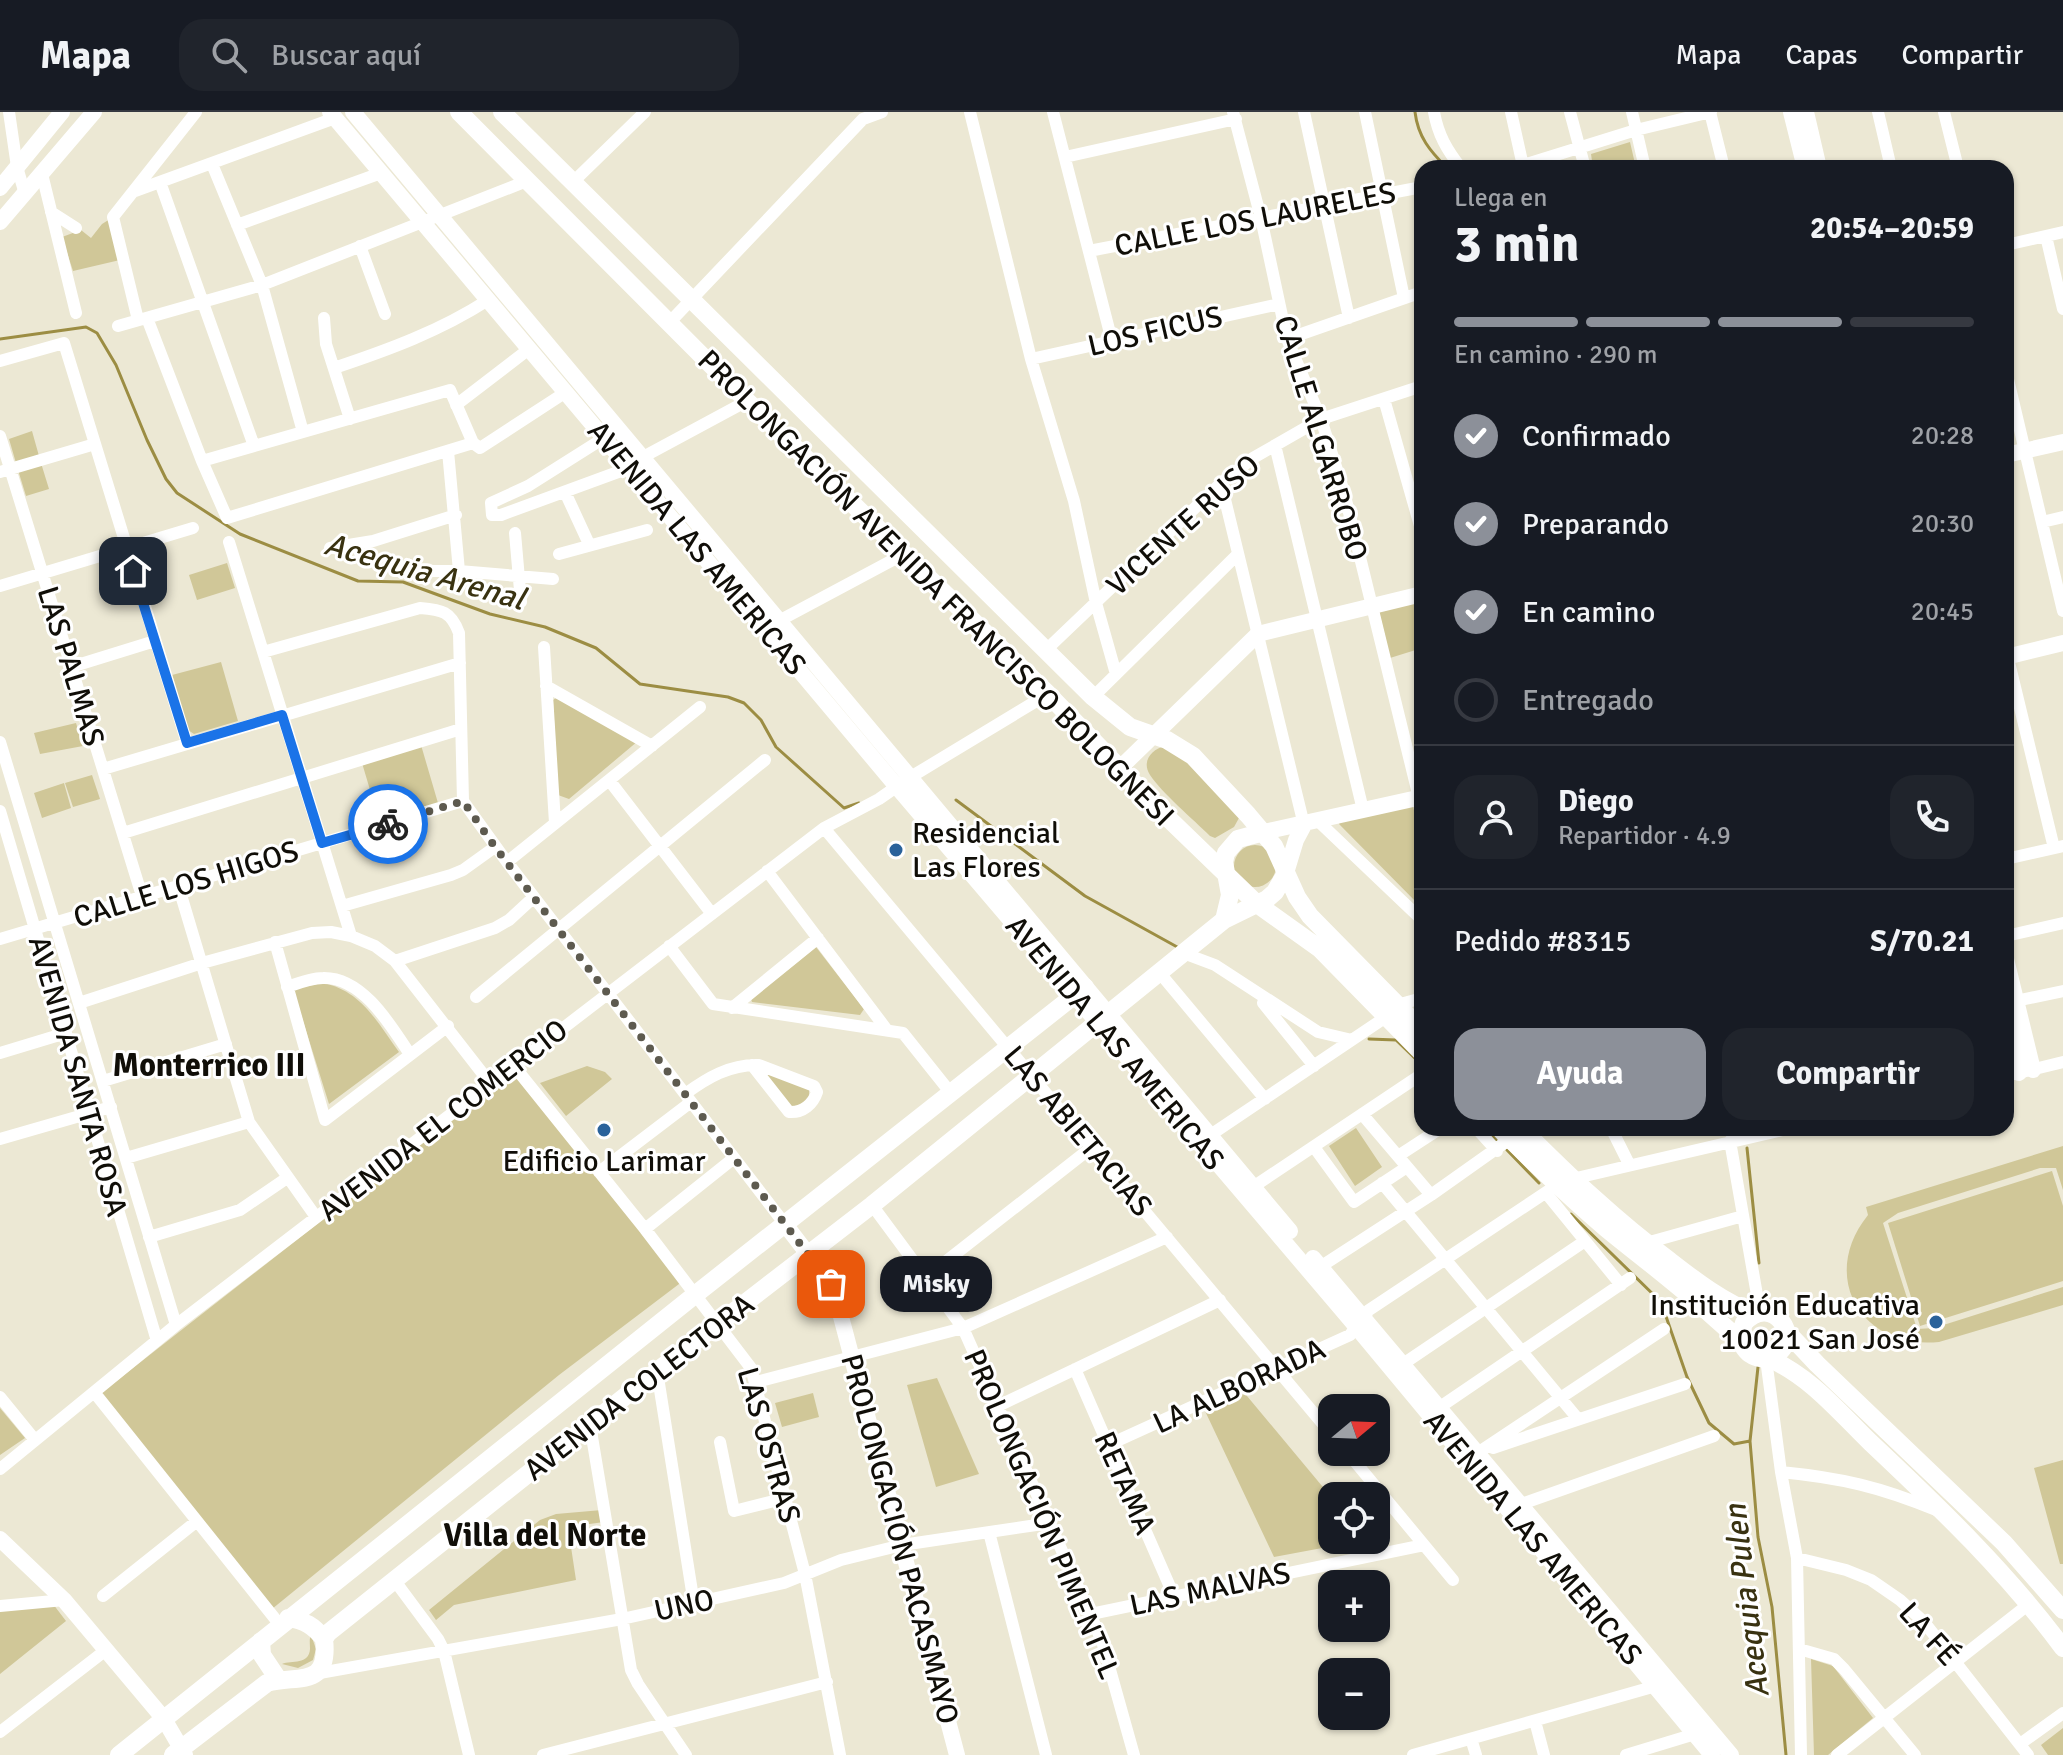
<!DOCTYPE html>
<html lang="es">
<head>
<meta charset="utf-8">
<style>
  body { margin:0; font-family:Signika,sans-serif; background:#20242c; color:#f1f3f6; height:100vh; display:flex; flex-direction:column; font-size:30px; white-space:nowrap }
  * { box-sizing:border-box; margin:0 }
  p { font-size:26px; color:#9ea1a6 }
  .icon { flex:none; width:44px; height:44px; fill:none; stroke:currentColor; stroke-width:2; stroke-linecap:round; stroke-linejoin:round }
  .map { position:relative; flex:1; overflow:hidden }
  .side { position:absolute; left:1414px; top:48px; width:600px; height:976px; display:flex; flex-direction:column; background:#171b24; border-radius:24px; box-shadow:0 2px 6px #0004 }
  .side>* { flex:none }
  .needle { width:52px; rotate:71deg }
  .buttons { position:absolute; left:1318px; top:1282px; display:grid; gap:16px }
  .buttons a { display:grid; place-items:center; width:72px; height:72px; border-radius:16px; background:#171b24; box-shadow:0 2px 6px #0004; font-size:40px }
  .pin { position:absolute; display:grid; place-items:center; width:68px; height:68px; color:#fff; margin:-34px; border-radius:16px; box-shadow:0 4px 12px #0006 }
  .courier { position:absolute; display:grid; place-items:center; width:80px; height:80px; margin:-40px; border:6px solid #1a73e8; border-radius:50%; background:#fff; color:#222; box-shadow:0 2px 10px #0007 }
  .bubble { position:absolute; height:56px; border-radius:24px; background:#171b24; box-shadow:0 2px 6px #0004; font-size:26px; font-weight:700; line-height:56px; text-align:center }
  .head em { font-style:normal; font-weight:700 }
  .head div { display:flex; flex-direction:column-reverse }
  .head { display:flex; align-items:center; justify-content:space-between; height:136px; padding:0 40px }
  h1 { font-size:52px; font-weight:700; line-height:60px }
  .bar { display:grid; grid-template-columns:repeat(4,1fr); gap:12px 8px; align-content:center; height:96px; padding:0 40px }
  .bar i { height:10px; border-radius:6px; background:#363941 }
  .bar .active { background:#8c9099 }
  .bar p { grid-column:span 4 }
  .line { display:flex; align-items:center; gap:20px; padding:0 40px; border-top:2px solid #363941 }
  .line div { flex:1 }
  .round { display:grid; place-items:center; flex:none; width:84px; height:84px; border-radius:24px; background:#20242c }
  ol { padding:0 40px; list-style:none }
  li { display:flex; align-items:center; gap:24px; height:88px }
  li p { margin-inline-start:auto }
  li .icon { padding:8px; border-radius:50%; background:#8c9099; color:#fff; stroke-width:4 }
  li:last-child { color:#9ea1a6 }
  li i { width:44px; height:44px; border:4px solid #363941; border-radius:50% }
  .action { display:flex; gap:16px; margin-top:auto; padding:16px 40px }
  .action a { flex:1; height:92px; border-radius:24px; background:#8c9099; color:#fff; font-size:32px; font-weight:700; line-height:92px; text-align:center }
  .action a+a { background:#20242c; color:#f1f3f6 }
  header { display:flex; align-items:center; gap:48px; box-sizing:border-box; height:112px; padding:0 40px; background:#171b24; border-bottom:2px solid #363941 }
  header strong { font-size:38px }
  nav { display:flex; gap:44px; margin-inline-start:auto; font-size:28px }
  .search { width:560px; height:72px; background:#20242c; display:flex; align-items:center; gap:20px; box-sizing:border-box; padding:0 28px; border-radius:24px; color:#9ea1a6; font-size:30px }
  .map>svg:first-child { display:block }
  .green { fill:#d0c798 }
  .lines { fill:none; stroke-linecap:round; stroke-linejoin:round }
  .stream { stroke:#9c8d43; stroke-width:3 }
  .minor { stroke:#fff; stroke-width:12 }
  .tertiary { stroke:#fff; stroke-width:16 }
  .secondary { stroke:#fff; stroke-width:18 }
  .done { stroke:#5d5a4f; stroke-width:8; stroke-dasharray:0 14.4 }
  .route { stroke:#1a73e8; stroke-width:10 }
  .poi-dot { fill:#2a629a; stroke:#fff; stroke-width:3 }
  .labels { text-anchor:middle; stroke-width:6; stroke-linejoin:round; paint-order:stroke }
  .street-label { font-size:30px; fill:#100e08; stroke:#fff }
  .poi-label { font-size:30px; fill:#100e08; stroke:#fff; text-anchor:start }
  .water-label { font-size:32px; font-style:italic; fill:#393211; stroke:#fff }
  .neighbourhood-label { font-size:32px; font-weight:bold; fill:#100e08; stroke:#fff }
</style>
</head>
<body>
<header>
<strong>Mapa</strong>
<div class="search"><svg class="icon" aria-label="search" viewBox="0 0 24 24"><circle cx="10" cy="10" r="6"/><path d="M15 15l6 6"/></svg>Buscar aquí</div>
<nav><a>Mapa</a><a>Capas</a><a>Compartir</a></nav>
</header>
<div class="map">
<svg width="2063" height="1643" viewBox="0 0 2063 1643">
  <rect width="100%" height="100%" fill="#ece8d4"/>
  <!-- green -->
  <path class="green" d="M 1630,30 L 1636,56 L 1593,56 L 1591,42 Z
    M 110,107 L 120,148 L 73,159 L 62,125 L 81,118 L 91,126 L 102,112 Z
    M 32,319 L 39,344 L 16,351 L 9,327 Z
    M 41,351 L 49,377 L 26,384 L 18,358 Z
    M 227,451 L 235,476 L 197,488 L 189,463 Z
    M 1422,484 L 1422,536 L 1390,546 L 1378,495 Z
    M 221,550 L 238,609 L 194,622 L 188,618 L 172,563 Z
    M 556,586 L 638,629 L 569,687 L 558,683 L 553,588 Z
    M 76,611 L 83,634 L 40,642 L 34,621 Z
    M 421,633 L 438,691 L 379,708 L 362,651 Z
    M 1165,634 L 1174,637 L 1237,700 L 1239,706 L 1234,715 L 1215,726 L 1210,724 C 1194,708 1161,680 1150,663 C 1141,649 1152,637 1165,634 Z
    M 92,663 L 100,687 L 73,695 L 65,671 Z
    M 64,671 L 71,696 L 42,706 L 34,681 Z
    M 1413,694 L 1422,732 L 1422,796 L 1339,712 L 1341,708 Z
    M1234 754a21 21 0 1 1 42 0a21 21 0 1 1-42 0Z
    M 816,835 L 864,897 L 860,903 L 752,890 L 751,887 Z
    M 323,871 C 362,879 377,910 399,940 L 329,992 L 293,877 Z
    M 587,954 L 605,960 L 612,967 L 566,1004 L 540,971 Z
    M 767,958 L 809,976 L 809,988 L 791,998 L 762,963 Z
    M 513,959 L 683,1169 L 559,1263 L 272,1497 L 101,1281 Z
    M 1356,1016 L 1382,1055 L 1355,1074 L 1329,1034 Z
    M 2063,1034 L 2063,1078 L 2056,1056 L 2040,1056 L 1898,1101 L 1883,1111 L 1917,1217 L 1934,1216 L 2063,1175 L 2063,1193 L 1939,1230 C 1862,1238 1818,1165 1868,1103 L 1866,1095 Z
    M 2052,1059 L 2063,1094 L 2063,1169 L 1920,1214 L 1888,1111 Z
    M 937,1266 L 979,1362 L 936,1375 L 907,1273 Z
    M 1242,1278 L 1332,1386 L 1332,1428 L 1365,1428 L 1274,1445 L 1205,1299 Z
    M 813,1281 L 819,1305 L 782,1315 L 775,1291 Z
    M 0,1296 L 25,1326 L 0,1343 Z
    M 2063,1348 L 2063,1452 L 2060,1452 L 2034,1356 Z
    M 602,1398 L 604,1410 L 568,1415 L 576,1468 L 454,1493 L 436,1508 L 429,1498 L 540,1408 L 556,1402 Z
    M 53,1492 L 66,1509 L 0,1562 L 0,1499 Z
    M 311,1523 L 316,1537 L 313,1548 L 298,1556 L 282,1552 C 292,1548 309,1553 310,1537 C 310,1532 309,1527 311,1523 Z
    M 1811,1547 L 1833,1554 L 1873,1606 L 1828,1643 L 1814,1643 Z
    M 2063,1616 L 2063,1643 L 2048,1643 L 2041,1633 Z"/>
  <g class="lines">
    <!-- stream -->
    <path class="stream" d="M 1415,0 C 1418,25 1430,39 1447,56
      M 0,227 L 86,215 L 97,221 L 116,253 L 147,328 L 166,367 L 177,381 L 240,422 L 358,469 L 403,470 L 490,502 L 545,515 L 596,536 L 640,572 L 728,585 L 744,591 L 761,608 L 776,635 L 844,696 L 859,691
      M 956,688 L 1085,784 L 1179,836
      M 1369,927 L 1396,928 L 1422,953
      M 1485,1016 L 1496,1028
      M 1747,1036 L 1759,1151
      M 1507,1038 L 1539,1071
      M 1571,1102 L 1661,1190 L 1687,1265 L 1709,1311 L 1734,1332 L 1750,1329
      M 1758,1255 L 1750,1329 L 1758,1425 L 1772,1495 L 1786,1643"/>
    <!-- minor -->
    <path class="minor" d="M 9,0 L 17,55 L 25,82
      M 970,0 L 1031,247 L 1074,389 L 1096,491 L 1116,562
      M 1053,0 L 1112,229
      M 1233,0 L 1261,106 L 1287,227 L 1321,307 L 1344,380 L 1422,698
      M 1304,0 L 1349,206
      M 1365,0 L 1404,186
      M 1434,0 C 1438,23 1447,38 1461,56
      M 1511,0 L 1523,54
      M 1570,0 L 1585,56
      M 1632,0 L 1645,56
      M 1710,0 L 1724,56
      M 1878,0 L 1891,56
      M 1944,0 L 1958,56
      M 1065,45 L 1236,7
      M 212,52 L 262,173 L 303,320
      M 1514,56 L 1636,18 L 1711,0
      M 42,62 L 76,201
      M 160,70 L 254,334
      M 573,70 L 645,0
      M 135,79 L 335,6
      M 51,100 L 76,116
      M 237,113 L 381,61
      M 2046,124 L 2063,197
      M 2006,133 L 2063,120
      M 360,134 L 385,202
      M 1089,139 L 1422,75
      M 147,206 L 202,349 L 227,406 L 473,331
      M 324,206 L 326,232 L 350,307
      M 138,208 L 113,105 L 196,0
      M 669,211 L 863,7 L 882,0
      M 118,214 L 262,173 L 527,69
      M 1287,227 L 1422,180
      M 1031,247 L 1279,192
      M 0,249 L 64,231 L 187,631
      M 334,256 C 388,238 440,219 488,188
      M 2006,259 L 2063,499
      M 1384,287 L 1422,421
      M 456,293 L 529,237
      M 0,324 L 142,784
      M 604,326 L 528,374 L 491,391 L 492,403 L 501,403 L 629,356 L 643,345 L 747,289
      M 1275,333 L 1363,698
      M 448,339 L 459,459
      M 202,349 L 450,278 L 473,331 L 480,336 L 566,280
      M 0,360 L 95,332
      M 1221,371 L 1304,713
      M 565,380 L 589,432
      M 2042,410 L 2063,405
      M 515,421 L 521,490
      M 229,430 L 351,824
      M 330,436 L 373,429 L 456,403
      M 559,442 L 647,418
      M 412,459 L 459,459 L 553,467
      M 0,474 L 193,416
      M 773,512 L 904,442
      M 544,535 L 555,711
      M 1046,538 L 1221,371 L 1253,346 L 1321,307 L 1422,274
      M 2006,538 L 2054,736
      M 263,540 L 420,496 C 442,498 451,499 459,521 L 463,689 L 507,750 L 784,1111
      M 71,555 L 155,529
      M 546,574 L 652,634
      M 1093,585 L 1238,442
      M 0,630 L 176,1213
      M 103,657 L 460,551
      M 609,668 L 712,802
      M 0,699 L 157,1229
      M 1318,709 L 1422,808
      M 824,716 L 1332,1323
      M 123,721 L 461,617
      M 2006,747 L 2063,734
      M 507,750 L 700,595
      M 767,759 L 887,918
      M 178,773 L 249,1010 L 316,1105
      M 342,794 L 451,763 L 463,758 L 495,735
      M 2006,824 L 2063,811
      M 0,827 L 463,689
      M 275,830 L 325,1008 L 448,914
      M 669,834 L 713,892 L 903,921 L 950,980
      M 1183,841 L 1215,853 L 1318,920 L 1352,928
      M 395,849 L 495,816 L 509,808 L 534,785
      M 1159,860 L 1265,987
      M 287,875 C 298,871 311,866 323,866 C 362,865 390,912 409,941
      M 476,885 L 765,648
      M 79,891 L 202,851 L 312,821 L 331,820 L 351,824 L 375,834 L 395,849 L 490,971
      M 1263,891 L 1314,954
      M 2006,891 L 2063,879
      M 1397,893 L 1422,886
      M 732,896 L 818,826
      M 0,941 L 66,921
      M 514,954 L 645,1117 L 751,1256 L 805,1462 L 840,1643
      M 2006,964 L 2063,950
      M 103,969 L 226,932
      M 685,982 C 707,966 730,952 759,953 L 814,974 L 817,980 C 813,992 803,1001 789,1000 L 752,953
      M 1362,1002 L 1431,1083
      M 1476,1016 L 1497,1039
      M 1611,1016 L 1629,1052
      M 1206,1026 L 1386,905
      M 0,1027 L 111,995
      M 1730,1029 L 1760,1200
      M 1314,1035 L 1354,1090 L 1407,1055
      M 1398,1044 L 1441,1016
      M 126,1046 L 249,1010
      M 599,1060 L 691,990
      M 1572,1067 L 1791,1016
      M 1382,1071 L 1578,1307
      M 1253,1075 L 1422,962
      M 1546,1081 L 1621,1173
      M 872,1093 L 963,1216 L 1102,1529 L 1134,1643
      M 645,1117 L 734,1046
      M 149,1125 L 240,1098 L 287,1066
      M 1646,1131 L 1743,1104
      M 1320,1155 L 1431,1083 L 1510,1027
      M 926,1165 L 1092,1035
      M 1766,1247 L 1781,1360 L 1797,1446 L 1801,1643
      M 1403,1252 L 1585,1129
      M 1075,1257 L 1174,1484
      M 657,1259 L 694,1492
      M 756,1270 L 963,1216 L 1167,1125
      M 94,1280 L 280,1513
      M 0,1285 L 35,1328
      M 998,1294 L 1220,1188
      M 1440,1295 L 1630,1166
      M 590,1313 L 631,1558 L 638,1572 L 686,1643
      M 720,1330 L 734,1399 L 786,1386
      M 1108,1333 L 1350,1223 L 1369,1198 L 1557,1073
      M 1493,1336 L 1685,1272
      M 1347,1340 L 1453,1468
      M 1479,1340 L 1664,1217
      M 0,1357 L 176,1213 L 824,716 L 879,687 L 909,666 L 1048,582
      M 1781,1360 C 1842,1366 1880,1375 1936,1398
      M 1516,1394 L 1714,1324
      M 989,1420 L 1046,1643
      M 1797,1446 L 1846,1458 L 1871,1468 L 1900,1488 L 1924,1510 L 2028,1643
      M 395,1469 L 438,1527 L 444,1539 L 469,1643
      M 103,1484 L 197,1409
      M 0,1494 L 64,1488
      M 1091,1502 L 1424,1433
      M 1799,1537 L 1834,1547 L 1844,1557 L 1915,1643
      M 314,1562 L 622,1507 L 784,1471 L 841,1448 L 902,1433 L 1050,1411
      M 1535,1609 L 1544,1643
      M 0,1620 L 106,1538
      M 2020,1632 L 2063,1601
      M 1473,1633 L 1476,1643
      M 543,1643 L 827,1570
      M 1413,1643 L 1656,1574
      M 1626,1643 L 1695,1622
      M 1837,1643 L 2029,1492"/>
    <!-- tertiary -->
    <path class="tertiary" d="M 330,0 L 898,676 L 1349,1206 L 1712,1643
      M 353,0 L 1290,1119
      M 1791,0 L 1805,56
      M 1806,0 L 1819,56
      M 0,76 L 62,0
      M 0,110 L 94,0
      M 2006,343 L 2063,330
      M 2006,545 L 2063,531
      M 1119,657 L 1258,522 L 1422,482
      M 1264,720 L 1422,685
      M 1286,761 L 1296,728 L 1304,713
      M 2006,847 L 2033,958
      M 2006,910 L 2019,961
      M 784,1111 L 831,1172 L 835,1182 L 957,1643
      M 1313,1146 L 1731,1643
      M 0,1427 L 64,1488 L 164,1607 L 185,1643"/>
    <!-- secondary -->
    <path class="secondary" d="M 459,0 L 747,289 L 1048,582 L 1169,707 L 1257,792 L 1320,837 L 1422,941
      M 502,0 L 1093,585 L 1130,615 L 1167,628 L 1193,644 L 1248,703 L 1274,734 L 1297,785 L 1310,804 L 1422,918
      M 1224,808 L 1230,783 L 1224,750 L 1226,741 L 1238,727 L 1264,720
      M 1499,1016 C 1534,1051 1569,1085 1607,1117 C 1640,1144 1675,1170 1707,1199 C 1717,1208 1729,1218 1739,1228 C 1743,1233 1745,1239 1750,1242 C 1757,1247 1766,1248 1773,1244 C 1806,1228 1772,1179 1744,1211 L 1740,1224 L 1741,1231
      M 1521,1016 C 1569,1064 1616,1109 1670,1149 C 1697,1170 1722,1189 1754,1202
      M 1786,1219 L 1817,1252 L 2004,1431 L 2063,1498
      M 1768,1246 C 1810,1264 1839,1300 1871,1331 C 1940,1396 2007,1460 2063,1536
      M 288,1506 C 305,1509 313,1513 324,1527
      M 261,1529 L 262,1543 L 278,1567
      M 119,1643 L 696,1182 L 1085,875
      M 173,1643 L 267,1571 C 296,1562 330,1578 324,1527 L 328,1521 L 657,1259 L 872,1093 L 1224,808 L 1267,787 L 1275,780 L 1286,761"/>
  </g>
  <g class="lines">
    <!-- done -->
    <path class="done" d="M 388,712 L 463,689 L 495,735 L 831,1172"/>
    <!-- route -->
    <path class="route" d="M 133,459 L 187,631 L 282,603 L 322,731 L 388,712"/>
  </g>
  <!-- markers -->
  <g class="poi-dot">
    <circle cx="896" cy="738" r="8"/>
    <circle cx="604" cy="1018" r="8"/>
    <circle cx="1936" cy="1210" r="8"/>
  </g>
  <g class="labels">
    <!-- street labels -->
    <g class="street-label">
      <text transform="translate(1255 107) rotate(-11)" y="10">CALLE LOS LAURELES</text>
      <text transform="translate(1155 219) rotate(-13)" y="10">LOS FICUS</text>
      <text transform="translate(1321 326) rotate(73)" y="10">CALLE ALGARROBO</text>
      <text transform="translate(1183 413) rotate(-42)" y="10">VICENTE RUSO</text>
      <text transform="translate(697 436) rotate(50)" y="10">AVENIDA LAS AMERICAS</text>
      <text transform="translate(936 476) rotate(45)" y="10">PROLONGACIÓN AVENIDA FRANCISCO BOLOGNESI</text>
      <text transform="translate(71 554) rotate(73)" y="10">LAS PALMAS</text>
      <text transform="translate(186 772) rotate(-17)" y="10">CALLE LOS HIGOS</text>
      <text transform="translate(1115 931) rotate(50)" y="10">AVENIDA LAS AMERICAS</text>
      <text transform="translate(78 964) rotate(74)" y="10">AVENIDA SANTA ROSA</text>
      <text transform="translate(443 1008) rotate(-38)" y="10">AVENIDA EL COMERCIO</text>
      <text transform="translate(1078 1019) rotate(50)" y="10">LAS ABIETACIAS</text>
      <text transform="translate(1239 1274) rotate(-25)" y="10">LA ALBORADA</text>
      <text transform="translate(639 1275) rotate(-38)" y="10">AVENIDA COLECTORA</text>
      <text transform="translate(769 1333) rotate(74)" y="10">LAS OSTRAS</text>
      <text transform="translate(1125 1371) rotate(66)" y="10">RETAMA</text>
      <text transform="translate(1042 1402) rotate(67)" y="10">PROLONGACIÓN PIMENTEL</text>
      <text transform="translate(1533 1426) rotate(50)" y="10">AVENIDA LAS AMERICAS</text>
      <text transform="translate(900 1427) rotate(75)" y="10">PROLONGACIÓN PACASMAYO</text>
      <text transform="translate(1210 1477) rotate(-12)" y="10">LAS MALVAS</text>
      <text transform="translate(684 1493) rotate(-12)" y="10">UNO</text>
      <text transform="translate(1929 1522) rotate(48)" y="10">LA FÉ</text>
    </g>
    <!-- poi labels -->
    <g class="poi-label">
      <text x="912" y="731">Residencial<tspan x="912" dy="34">Las Flores</tspan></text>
      <text x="604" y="1059" text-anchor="middle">Edificio Larimar</text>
      <text x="1920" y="1203" text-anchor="end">Institución Educativa<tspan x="1920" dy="34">10021 San José</tspan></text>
    </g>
    <!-- water labels -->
    <g class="water-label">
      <text transform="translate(425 459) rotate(16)" y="11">Acequia Arenal</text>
      <text transform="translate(1746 1489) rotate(-97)" y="11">Acequia Pulen</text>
    </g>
    <!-- neighbourhood labels -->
    <g class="neighbourhood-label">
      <text x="209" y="964">Monterrico III</text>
      <text x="545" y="1434">Villa del Norte</text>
    </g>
  </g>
</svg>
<div class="buttons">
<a><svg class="needle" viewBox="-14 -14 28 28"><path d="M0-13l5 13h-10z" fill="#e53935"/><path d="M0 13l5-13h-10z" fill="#9ea1a6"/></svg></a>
<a><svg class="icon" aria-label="locate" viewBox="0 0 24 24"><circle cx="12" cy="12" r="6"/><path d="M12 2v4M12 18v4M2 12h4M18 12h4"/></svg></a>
<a>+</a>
<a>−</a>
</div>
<div class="pin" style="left:831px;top:1172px;background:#ea580c"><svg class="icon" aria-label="bag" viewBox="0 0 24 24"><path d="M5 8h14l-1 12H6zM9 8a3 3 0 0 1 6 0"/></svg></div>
<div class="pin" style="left:133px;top:459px;background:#1f2937"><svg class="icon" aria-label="home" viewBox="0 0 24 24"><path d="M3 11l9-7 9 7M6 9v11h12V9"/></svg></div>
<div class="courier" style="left:388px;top:712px"><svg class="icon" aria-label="bike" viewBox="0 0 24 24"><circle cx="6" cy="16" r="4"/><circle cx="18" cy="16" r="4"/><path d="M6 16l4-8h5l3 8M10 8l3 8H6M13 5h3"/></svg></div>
<div class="bubble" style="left:880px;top:1144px;width:112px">Misky</div>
<section class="side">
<div class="head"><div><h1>3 min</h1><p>Llega en</p></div><em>20:54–20:59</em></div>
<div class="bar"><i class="active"></i><i class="active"></i><i class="active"></i><i></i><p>En camino · 290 m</p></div>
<ol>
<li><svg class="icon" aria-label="check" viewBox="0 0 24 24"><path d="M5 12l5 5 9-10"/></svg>Confirmado<p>20:28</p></li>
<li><svg class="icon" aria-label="check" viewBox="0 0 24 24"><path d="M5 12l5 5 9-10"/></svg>Preparando<p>20:30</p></li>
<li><svg class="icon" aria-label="check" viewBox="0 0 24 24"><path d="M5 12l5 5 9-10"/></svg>En camino<p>20:45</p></li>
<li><i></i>Entregado</li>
</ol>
<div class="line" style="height:144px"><a class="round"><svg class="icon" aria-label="person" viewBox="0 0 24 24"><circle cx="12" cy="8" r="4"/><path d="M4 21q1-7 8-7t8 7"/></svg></a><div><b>Diego</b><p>Repartidor · 4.9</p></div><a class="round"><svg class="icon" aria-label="phone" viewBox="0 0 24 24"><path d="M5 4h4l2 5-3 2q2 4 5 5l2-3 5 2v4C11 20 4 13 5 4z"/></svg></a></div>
<div class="line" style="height:104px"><div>Pedido #8315</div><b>S/70.21</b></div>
<div class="action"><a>Ayuda</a><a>Compartir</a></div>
</section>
</div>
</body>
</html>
